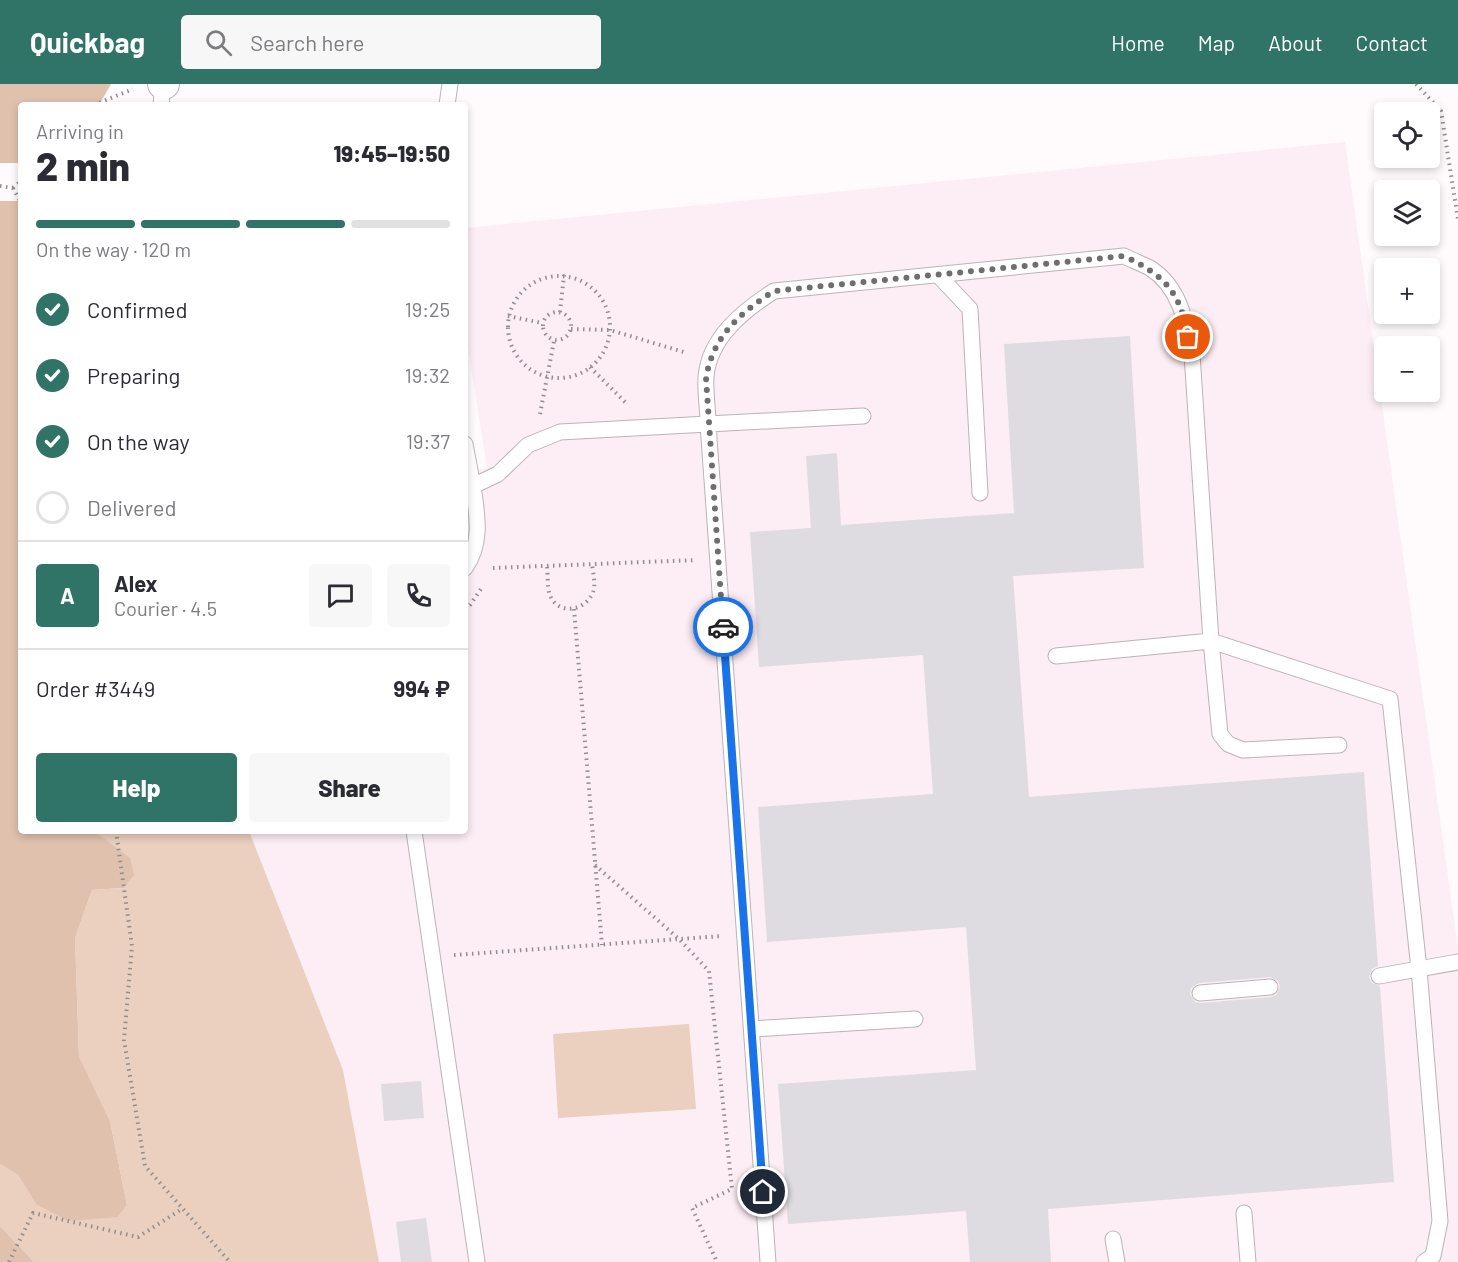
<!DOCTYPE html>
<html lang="en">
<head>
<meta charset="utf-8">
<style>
  body { margin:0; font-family:Barlow,sans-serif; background:#f7f7f7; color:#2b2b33; height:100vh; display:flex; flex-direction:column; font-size:22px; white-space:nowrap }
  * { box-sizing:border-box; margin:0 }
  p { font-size:20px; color:#7c7c81 }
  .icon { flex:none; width:33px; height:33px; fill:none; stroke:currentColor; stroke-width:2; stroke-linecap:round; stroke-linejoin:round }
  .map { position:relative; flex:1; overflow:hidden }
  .sheet { position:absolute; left:18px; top:18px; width:450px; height:732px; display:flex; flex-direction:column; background:#fff; border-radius:6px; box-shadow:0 3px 9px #0003 }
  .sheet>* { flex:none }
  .controls { position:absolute; left:1374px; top:18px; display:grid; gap:12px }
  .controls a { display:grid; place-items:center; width:66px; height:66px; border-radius:6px; background:#fff; box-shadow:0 3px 9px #0003; font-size:30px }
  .pin { position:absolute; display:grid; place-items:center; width:51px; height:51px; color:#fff; margin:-26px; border:3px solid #fff; border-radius:50%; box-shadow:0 2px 6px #0007 }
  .courier { position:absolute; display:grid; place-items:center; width:60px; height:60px; margin:-30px; border:4px solid #1a73e8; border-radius:50%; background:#fff; color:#222; box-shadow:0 2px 8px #0007 }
  .head em { font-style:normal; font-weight:800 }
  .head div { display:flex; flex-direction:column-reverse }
  .head { display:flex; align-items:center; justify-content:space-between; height:102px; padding:0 18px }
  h1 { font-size:39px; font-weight:800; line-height:45px }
  .bar { display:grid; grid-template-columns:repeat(4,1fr); gap:9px 6px; align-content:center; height:72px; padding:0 18px }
  .bar i { height:8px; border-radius:4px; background:#e1e1e2 }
  .bar .active { background:#307467 }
  .bar p { grid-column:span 4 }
  .line { display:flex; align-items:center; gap:15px; padding:0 18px; border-top:2px solid #e1e1e2 }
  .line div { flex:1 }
  .round { display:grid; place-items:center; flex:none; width:63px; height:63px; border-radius:6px; background:#f7f7f7 }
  ol { padding:0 18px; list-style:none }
  li { display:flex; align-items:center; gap:18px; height:66px }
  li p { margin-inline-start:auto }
  li .icon { padding:6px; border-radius:50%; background:#307467; color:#fff; stroke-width:4 }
  li:last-child { color:#7c7c81 }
  li i { width:33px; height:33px; border:3px solid #e1e1e2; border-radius:50% }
  .cta { display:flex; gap:12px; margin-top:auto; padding:12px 18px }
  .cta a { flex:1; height:69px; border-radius:6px; background:#307467; color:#fff; font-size:24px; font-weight:800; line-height:69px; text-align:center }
  .cta a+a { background:#f7f7f7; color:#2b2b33 }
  header { display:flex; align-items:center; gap:36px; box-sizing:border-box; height:84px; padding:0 30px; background:#307467; color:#fff }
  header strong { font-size:28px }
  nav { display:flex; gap:33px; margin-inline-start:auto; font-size:21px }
  .search { width:420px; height:54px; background:#f7f7f7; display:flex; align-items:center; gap:15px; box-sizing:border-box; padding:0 21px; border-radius:6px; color:#7c7c81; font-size:22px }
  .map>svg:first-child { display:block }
  .built { fill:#fceef4 }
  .green { fill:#ebcfbf }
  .forest { fill:#e0c1ae }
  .building { fill:#dfdce1; fill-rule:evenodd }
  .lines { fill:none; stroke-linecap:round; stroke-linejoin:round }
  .service-casing { stroke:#bab4b7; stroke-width:17 }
  .minor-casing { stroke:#bab4b7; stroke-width:32 }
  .path { stroke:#918e8f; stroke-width:4; stroke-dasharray:1.5 4.5; stroke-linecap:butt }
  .service { stroke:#fff; stroke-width:15 }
  .minor { stroke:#fff; stroke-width:30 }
  .done { stroke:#706d6e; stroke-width:6; stroke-dasharray:0 10.8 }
  .route { stroke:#1a73e8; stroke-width:8 }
</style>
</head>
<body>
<header>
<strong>Quickbag</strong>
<div class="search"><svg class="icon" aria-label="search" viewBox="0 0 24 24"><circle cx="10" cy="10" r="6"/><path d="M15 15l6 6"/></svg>Search here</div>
<nav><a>Home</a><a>Map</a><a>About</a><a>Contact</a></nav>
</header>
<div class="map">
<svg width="1458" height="1178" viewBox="0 0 1458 1178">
  <rect width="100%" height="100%" fill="#fffafc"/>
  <!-- built -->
  <path class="built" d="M 1345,58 L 1458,864 L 1458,1178 L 379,1178 L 343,986 L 249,747 L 465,747 L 465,388 L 487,384 L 465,244 L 465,144 Z"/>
  <!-- green -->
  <path class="green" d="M 94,747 L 249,747 L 343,986 L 379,1178 L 34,1178 L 0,1142 L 0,1080 L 18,1091 L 36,1120 L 118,1133 L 127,1121 L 110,1037 L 79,974 L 75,854 L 92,806 L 124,804 L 129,774 Z
    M 689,940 L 696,1025 L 558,1034 L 553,950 Z"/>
  <!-- forest -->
  <path class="forest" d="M 0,0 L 111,0 L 99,21 L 21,21 L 21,79 L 0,79 Z
    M 0,117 L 21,117 L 21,747 L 94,747 L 130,774 L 134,791 L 124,804 L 92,806 L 75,854 L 79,973 L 110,1037 L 127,1121 L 118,1133 L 68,1137 L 36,1120 L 18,1091 L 0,1080 Z
    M 0,1142 L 34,1178 L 0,1178 Z"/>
  <!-- building -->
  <path class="building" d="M 1130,252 L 1144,484 L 1013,492 L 1029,713 L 1364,688 L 1378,882 L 1372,885 L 1369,893 L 1372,899 L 1380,902 L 1394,1098 L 1048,1125 L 1051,1178 L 970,1178 L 966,1127 L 788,1140 L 778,1000 L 976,986 L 966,843 L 767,858 L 758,723 L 933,710 L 923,571 L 759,583 L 750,448 L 811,444 L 806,372 L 837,369 L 841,441 L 1014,429 L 1004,260 ZM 1270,893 L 1278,897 L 1280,903 L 1276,911 L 1271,913 L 1201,919 L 1195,918 L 1190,910 L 1191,904 L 1199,899 Z
    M 421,997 L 424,1034 L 384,1037 L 381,1000 Z
    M 426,1134 L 432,1178 L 401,1178 L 396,1138 Z"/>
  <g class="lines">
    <defs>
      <path id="service" d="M 161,21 L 163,0
        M 447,21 L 450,0
        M 938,191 L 970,225 L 980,409
        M 863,332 L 708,340 C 708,325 705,308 706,293 C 709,254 743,227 774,207 L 1124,172 C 1132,176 1142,180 1150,184 C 1180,203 1186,238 1192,270 L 1211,557 L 1220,650 L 1228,660 L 1243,666 L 1339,661
        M 465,360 L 473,402
        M 465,484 C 483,459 477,430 473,402 L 498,390 L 528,361 L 560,348 L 708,340 L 768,1178
        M 1056,572 L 1211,557 L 1390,615 L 1419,885 L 1440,1137 L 1433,1172 L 1424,1178
        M 414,747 L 477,1178
        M 1379,892 L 1458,878
        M 1200,909 L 1270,903
        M 752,945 L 915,935
        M 1244,1129 L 1248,1178
        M 1113,1155 L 1117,1178"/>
      <path id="minor" d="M 163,0 L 164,0"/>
    </defs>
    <!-- service casing -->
    <use href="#service" class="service-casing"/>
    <!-- minor casing -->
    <use href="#minor" class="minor-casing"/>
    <!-- path -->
    <path class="path" d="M 1416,0 L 1441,27 L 1458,135
      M 94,21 L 133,5
      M 0,102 L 13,104
      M 13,104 L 21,119
      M 13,104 L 21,97
      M508 243a51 51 0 1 1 102 0a51 51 0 1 1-102 0Z
      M543 242a14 14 0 1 1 28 0a14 14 0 1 1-28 0Z
      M 560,228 L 564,191
      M 508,232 L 542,239
      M 571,245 L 610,246 L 687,269
      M 590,283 L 628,321
      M 540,330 L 554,257
      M 547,483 C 548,491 547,504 550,511 C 558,532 586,527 593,508 C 596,501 593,488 592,480
      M 493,484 L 696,476
      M 465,525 L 470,521 L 483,502
      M 574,525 L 602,861
      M 116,747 L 132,862 L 124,956 L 145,1082 L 230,1178
      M 595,781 L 679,855 L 709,887 L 732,1105 L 692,1124 L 717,1178
      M 454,871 L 722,852
      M 9,1178 L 33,1129 L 138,1153 L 182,1125"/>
    <!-- service -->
    <use href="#service" class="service"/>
    <!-- minor -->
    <use href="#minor" class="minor"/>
  </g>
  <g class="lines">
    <!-- done -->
    <path class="done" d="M 723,543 L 706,294 C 713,252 740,229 774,207 L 1124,172 C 1165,192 1180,207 1188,253"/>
    <!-- route -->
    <path class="route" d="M 723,543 L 763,1108"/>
  </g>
</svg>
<div class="controls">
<a><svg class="icon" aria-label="locate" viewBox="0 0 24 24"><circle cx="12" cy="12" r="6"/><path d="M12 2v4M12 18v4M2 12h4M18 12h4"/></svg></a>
<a><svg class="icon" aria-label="layers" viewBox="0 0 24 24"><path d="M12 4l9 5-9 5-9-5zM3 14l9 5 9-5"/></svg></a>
<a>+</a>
<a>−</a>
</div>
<div class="pin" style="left:1188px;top:253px;background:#ea580c"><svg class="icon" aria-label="bag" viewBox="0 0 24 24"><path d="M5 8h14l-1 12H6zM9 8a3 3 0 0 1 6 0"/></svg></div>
<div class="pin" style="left:763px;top:1108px;background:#1f2937"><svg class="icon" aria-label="home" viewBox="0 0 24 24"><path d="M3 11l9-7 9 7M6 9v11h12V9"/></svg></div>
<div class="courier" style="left:723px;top:543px"><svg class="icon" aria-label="car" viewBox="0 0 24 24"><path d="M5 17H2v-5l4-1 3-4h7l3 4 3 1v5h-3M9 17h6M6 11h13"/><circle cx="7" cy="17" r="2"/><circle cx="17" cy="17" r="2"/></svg></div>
<section class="sheet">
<div class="head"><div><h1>2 min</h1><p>Arriving in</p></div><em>19:45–19:50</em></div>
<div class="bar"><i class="active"></i><i class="active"></i><i class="active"></i><i></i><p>On the way · 120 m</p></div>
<ol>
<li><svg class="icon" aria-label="check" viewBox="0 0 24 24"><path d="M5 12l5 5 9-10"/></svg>Confirmed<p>19:25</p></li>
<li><svg class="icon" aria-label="check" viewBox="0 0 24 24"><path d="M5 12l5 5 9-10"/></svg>Preparing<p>19:32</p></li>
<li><svg class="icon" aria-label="check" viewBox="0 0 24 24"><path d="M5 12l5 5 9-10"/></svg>On the way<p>19:37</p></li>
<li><i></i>Delivered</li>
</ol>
<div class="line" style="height:108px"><b class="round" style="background:#307467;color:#fff">A</b><div><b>Alex</b><p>Courier · 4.5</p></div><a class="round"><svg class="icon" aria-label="chat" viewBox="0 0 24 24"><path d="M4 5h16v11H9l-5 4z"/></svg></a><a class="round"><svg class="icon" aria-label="phone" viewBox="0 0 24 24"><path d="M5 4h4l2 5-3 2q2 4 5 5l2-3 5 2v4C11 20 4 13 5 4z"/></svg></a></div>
<div class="line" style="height:78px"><div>Order #3449</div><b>994 ₽</b></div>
<div class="cta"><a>Help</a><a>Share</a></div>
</section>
</div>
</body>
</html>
